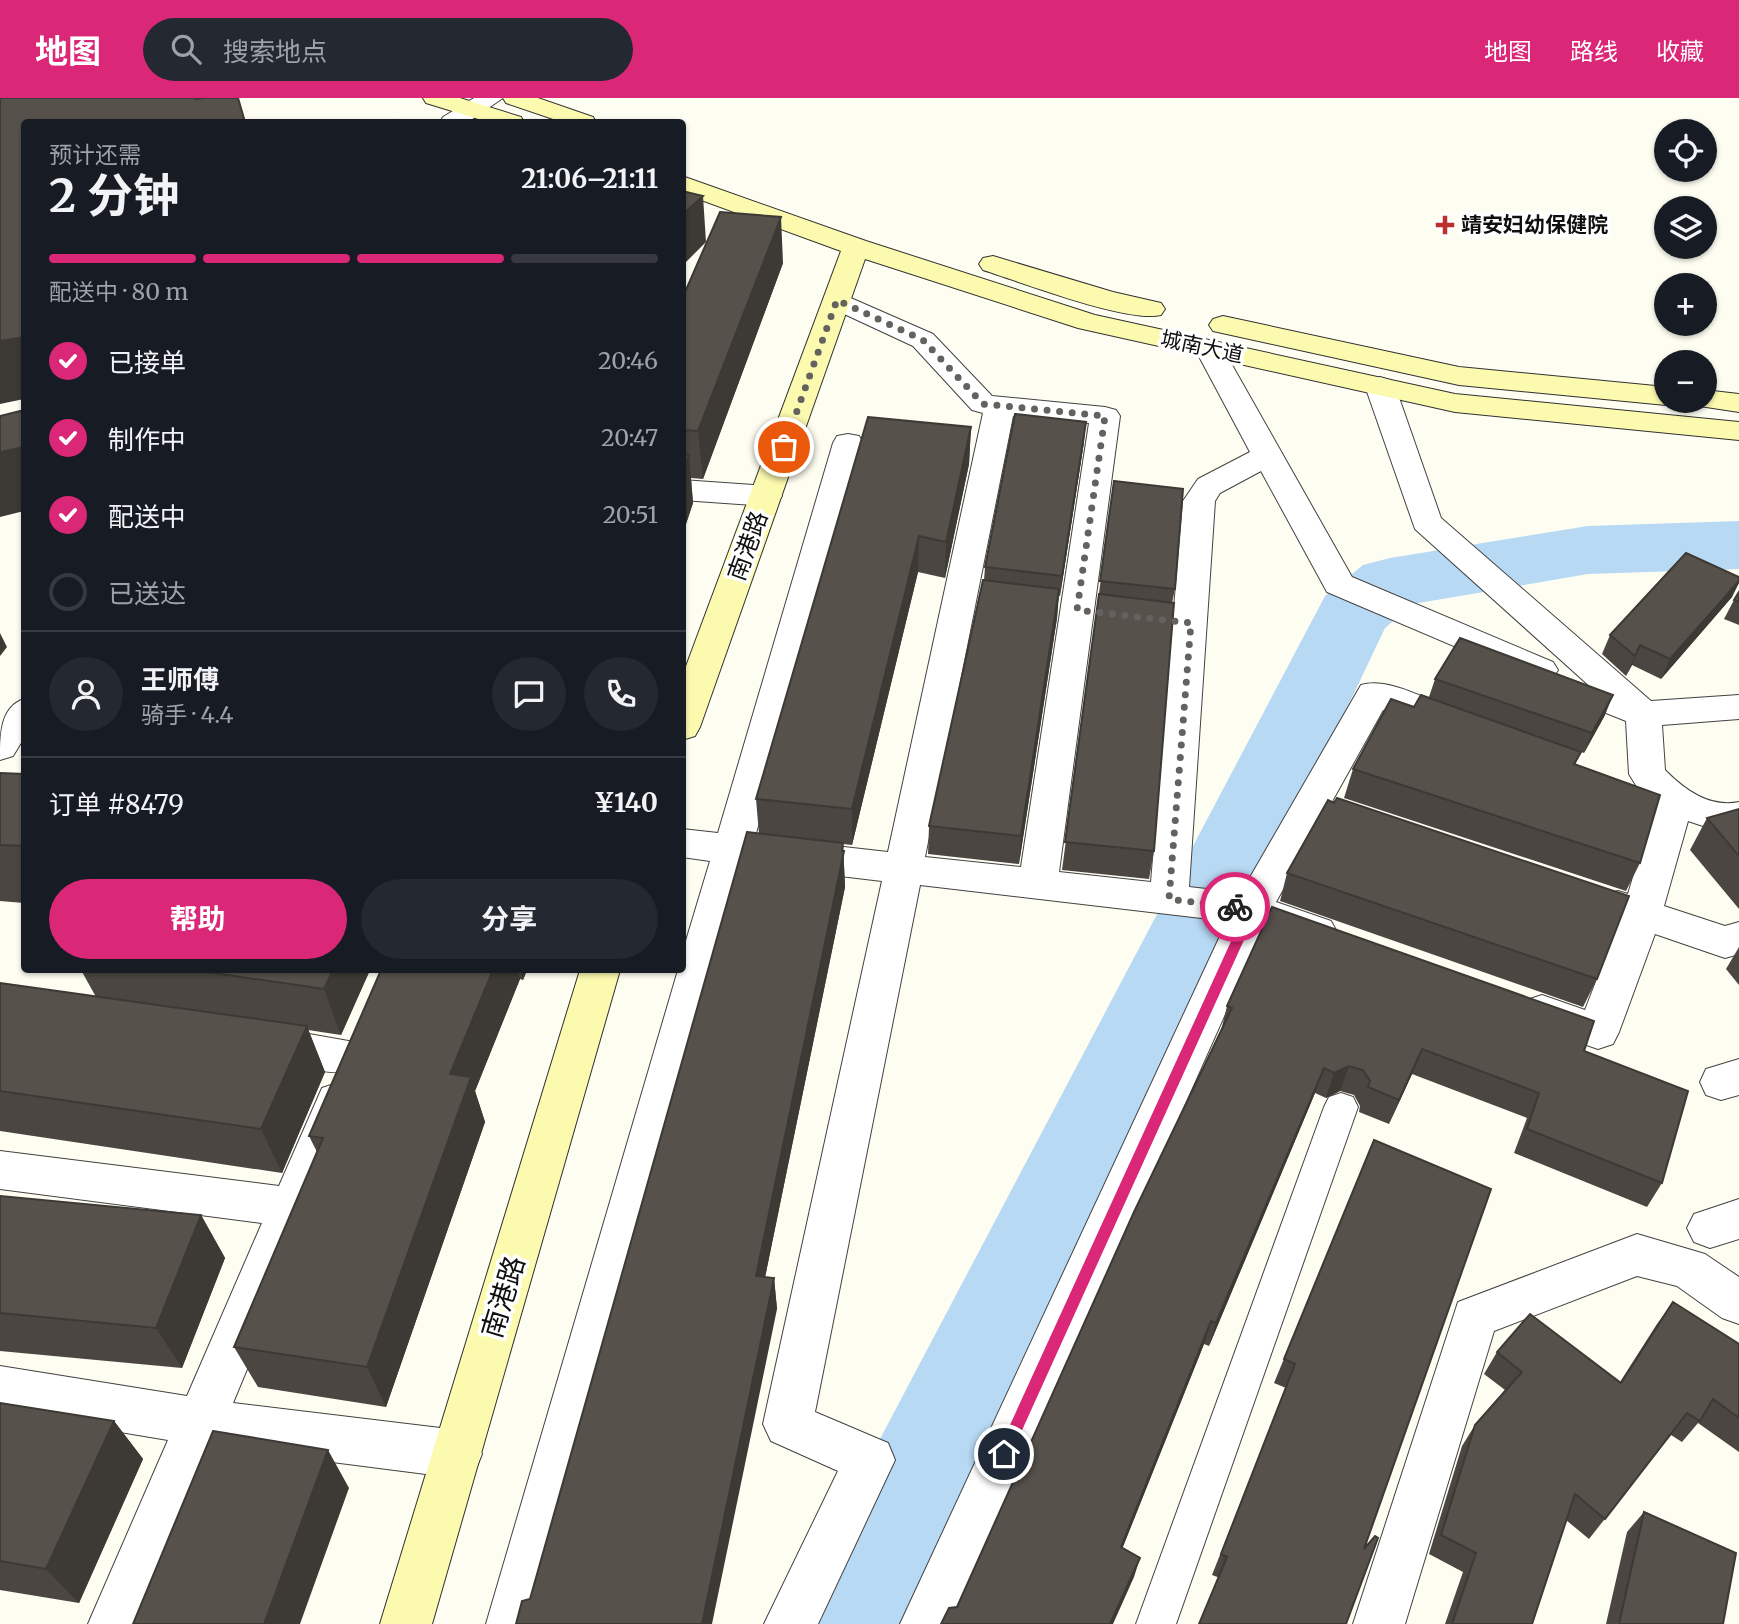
<!DOCTYPE html>
<html lang="zh">
<head>
<meta charset="utf-8">
<style>
  body { margin:0; font-family:Merriweather,"Noto Sans SC",serif; background:#242831; color:#f1f3f6; height:100vh; display:flex; flex-direction:column; font-size:26px; white-space:nowrap }
  * { box-sizing:border-box; margin:0 }
  p { font-size:23px; color:#9ea1a6 }
  .icon { flex:none; width:38px; height:38px; fill:none; stroke:currentColor; stroke-width:2; stroke-linecap:round; stroke-linejoin:round }
  .map { position:relative; flex:1; overflow:hidden }
  .sheet { position:absolute; left:21px; top:21px; width:665px; height:854px; display:flex; flex-direction:column; background:#171b24; border-radius:7px; box-shadow:0 2px 5px #0004 }
  .sheet>* { flex:none }
  .fabs { position:absolute; left:1654px; top:21px; display:grid; gap:14px }
  .fabs a { display:grid; place-items:center; width:63px; height:63px; border-radius:50%; background:#171b24; box-shadow:0 2px 5px #0004; font-size:35px }
  .pin { position:absolute; display:grid; place-items:center; width:60px; height:60px; color:#fff; margin:-30px; border:4px solid #fff; border-radius:50%; box-shadow:0 2px 7px #0007 }
  .courier { position:absolute; display:grid; place-items:center; width:70px; height:70px; margin:-35px; border:5px solid #db2777; border-radius:50%; background:#fff; color:#222; box-shadow:0 2px 9px #0007 }
  .head em { font-style:normal; font-weight:700 }
  .head div { display:flex; flex-direction:column-reverse }
  .head { display:flex; align-items:center; justify-content:space-between; height:119px; padding:0 28px }
  h1 { font-size:46px; font-weight:700; line-height:52px }
  .bar { display:grid; grid-template-columns:repeat(4,1fr); gap:10px 7px; align-content:center; height:84px; padding:0 28px }
  .bar i { height:9px; border-radius:5px; background:#363941 }
  .bar .on { background:#db2777 }
  .bar p { grid-column:span 4 }
  .line { display:flex; align-items:center; gap:18px; padding:0 28px; border-top:2px solid #363941 }
  .line div { flex:1 }
  .round { display:grid; place-items:center; flex:none; width:74px; height:74px; border-radius:37px; background:#242831 }
  ol { padding:0 28px; list-style:none }
  li { display:flex; align-items:center; gap:21px; height:77px }
  li p { margin-inline-start:auto }
  li .icon { padding:7px; border-radius:50%; background:#db2777; color:#fff; stroke-width:4 }
  li:last-child { color:#9ea1a6 }
  li i { width:38px; height:38px; border:4px solid #363941; border-radius:50% }
  .primary-button { display:flex; gap:14px; margin-top:auto; padding:14px 28px }
  .primary-button a { flex:1; height:80px; border-radius:42px; background:#db2777; color:#fff; font-size:28px; font-weight:700; line-height:80px; text-align:center }
  .primary-button a+a { background:#242831; color:#f1f3f6 }
  header { display:flex; align-items:center; gap:42px; box-sizing:border-box; height:98px; padding:0 35px; background:#db2777; color:#fff }
  header strong { font-size:33px }
  nav { display:flex; gap:38px; margin-inline-start:auto; font-size:24px }
  .search { width:490px; height:63px; background:#242831; display:flex; align-items:center; gap:18px; box-sizing:border-box; padding:0 24px; border-radius:38px; color:#9ea1a6; font-size:26px }
  .map>svg:first-child { display:block }
  .lines { fill:none; stroke-linecap:round; stroke-linejoin:round }
  .river { fill:#b8d9f4; fill-rule:evenodd }
  .lane-casing { stroke:#424242; stroke-width:2 }
  .street-casing { stroke:#424242; stroke-width:2 }
  .secondary-casing { stroke:#313131; stroke-width:2 }
  .lane { fill:#fff; fill-rule:evenodd }
  .street { fill:#fff; fill-rule:evenodd }
  .secondary { fill:#fcfaaf; fill-rule:evenodd }
  .wall { fill:#4b4641 }
  .shaded-wall { fill:#3d3935 }
  .building { fill:#57514c; stroke:#3d3935; stroke-width:2 }
  .route { fill:#db2777 }
  .done { stroke:#63625e; stroke-width:7; stroke-dasharray:0 12.6 }
  .poi-dot { fill:#bb302c; stroke:#fff; stroke-width:2.5 }
  .labels { text-anchor:middle; stroke-width:7; stroke-linejoin:round; paint-order:stroke }
  .far-poi-label { font-size:21px; font-weight:bold; fill:#0f0f0f; stroke:#fff; text-anchor:start }
  .far-street-label { font-size:21px; fill:#0f0f0f; stroke:#fff }
  .street-label { font-size:24px; fill:#0f0f0f; stroke:#fff }
  .near-street-label { font-size:28px; fill:#0f0f0f; stroke:#fff }
</style>
</head>
<body>
<header>
<strong>地图</strong>
<div class="search"><svg class="icon" aria-label="search" viewBox="0 0 24 24"><circle cx="10" cy="10" r="6"/><path d="M15 15l6 6"/></svg>搜索地点</div>
<nav><a>地图</a><a>路线</a><a>收藏</a></nav>
</header>
<div class="map">
<svg width="1739" height="1526" viewBox="0 0 1739 1526">
  <rect width="100%" height="100%" fill="#fefdf2"/>
  <g class="lines">
    <!-- river -->
    <path class="river" d="M 1739,423 L 1739,471 L 1588,476 L 1413,506 L 1385,530 L 912,1526 L 787,1526 L 805,1483 L 1325,498 L 1363,467 L 1390,460 L 1588,428 Z"/>
    <defs>
      <path id="lane" d="M 1341,995 L 1353,999 L 1358,1009 L 1176,1526 L 1136,1526 L 1324,1009 L 1329,999 Z"/>
      <path id="street" d="M 474,0 L 503,0 L 468,24 L 440,24 L 443,19 Z
        M 837,194 L 933,236 L 992,298 L 1105,309 L 1116,312 L 1120,318 L 1059,774 L 1151,784 L 1183,403 L 1198,381 L 1250,354 L 1195,251 L 1199,245 L 1209,242 L 1219,245 L 1223,251 L 1352,479 L 1553,564 L 1558,572 L 1553,580 L 1541,584 L 1529,580 L 1327,494 L 1261,373 L 1220,395 L 1215,403 L 1189,789 L 1241,795 L 1361,587 C 1389,579 1426,602 1453,611 L 1458,620 L 1453,629 L 1440,633 L 1383,612 L 1276,804 L 1331,823 L 1337,834 L 1331,845 L 1317,850 L 1263,831 L 953,1526 L 900,1526 L 1227,823 L 920,787 L 815,1314 L 888,1345 L 895,1362 L 818,1526 L 764,1526 L 838,1373 L 771,1343 L 763,1326 L 882,783 L 747,767 L 538,1526 L 486,1526 L 678,872 L 682,872 L 682,856 L 710,763 L 682,759 L 682,731 L 718,735 L 833,345 L 837,338 L 848,336 L 859,338 L 863,345 L 755,739 L 888,754 L 983,315 L 972,312 L 913,248 L 827,208 L 823,202 L 827,196 ZM 1013,318 L 1089,325 L 1021,769 L 925,759 Z
        M 1380,279 L 1390,282 L 1395,288 L 1441,420 L 1651,603 L 1739,597 L 1739,621 L 1662,627 L 1665,672 C 1685,692 1709,710 1739,704 L 1739,732 L 1724,735 L 1688,723 L 1664,808 L 1725,828 L 1739,824 L 1739,856 L 1725,860 L 1655,836 L 1619,934 L 1613,946 L 1598,951 L 1527,926 L 1521,914 L 1527,902 L 1542,897 L 1585,912 L 1619,824 L 1604,819 L 1598,808 L 1604,797 L 1618,793 L 1628,796 L 1653,711 L 1639,706 L 1633,696 L 1637,689 L 1629,676 L 1626,623 L 1606,615 L 1601,606 L 1604,601 L 1415,431 L 1365,288 L 1370,282 Z
        M 682,382 L 766,388 L 777,391 L 782,398 L 777,405 L 766,408 L 682,402 Z
        M 24,601 L 24,640 L 13,658 L 0,662 C 0,637 0,609 24,601 Z
        M 264,928 L 371,947 L 377,959 L 371,971 C 343,981 278,967 249,957 L 243,945 L 249,933 Z
        M 1739,961 L 1739,997 L 1721,1002 L 1706,997 L 1700,984 L 1706,971 Z
        M 337,985 L 352,990 L 358,1003 L 233,1305 L 457,1332 L 475,1339 L 482,1356 L 475,1373 L 457,1380 L 214,1349 L 140,1526 L 88,1526 L 168,1342 L 0,1314 L 0,1268 L 187,1298 L 262,1125 L 0,1091 L 0,1053 L 279,1088 L 322,990 Z
        M 1739,1101 L 1739,1141 L 1710,1150 L 1694,1144 L 1687,1130 L 1694,1116 Z
        M 1637,1136 L 1705,1156 L 1739,1179 L 1739,1226 L 1722,1220 L 1677,1188 L 1637,1178 L 1494,1233 L 1405,1526 L 1353,1526 L 1458,1204 Z"/>
      <path id="secondary" d="M 423,0 L 460,0 L 521,19 L 524,24 L 488,24 L 426,5 Z
        M 503,0 L 538,0 L 593,19 L 596,24 L 562,24 L 506,5 Z
        M 682,78 L 866,143 L 1095,217 L 1455,296 L 1739,324 L 1739,342 L 1455,314 L 1078,230 L 865,161 L 700,629 L 695,638 L 682,642 L 682,579 L 841,153 L 682,95 Z
        M 993,158 L 1113,194 L 1161,205 L 1165,211 L 1161,217 C 1127,225 1021,184 983,172 L 979,166 L 983,160 Z
        M 1223,218 L 1459,269 L 1666,289 L 1666,303 L 1678,303 L 1666,307 L 1459,287 L 1213,233 L 1209,227 L 1213,221 Z
        M 1704,292 L 1739,296 L 1739,314 L 1693,307 L 1690,303 L 1704,303 Z
        M 580,872 L 620,872 L 432,1526 L 380,1526 Z"/>
    </defs>
    <!-- lane casing -->
    <use href="#lane" class="lane-casing"/>
    <!-- street casing -->
    <use href="#street" class="street-casing"/>
    <!-- secondary casing -->
    <use href="#secondary" class="secondary-casing"/>
    <!-- lane -->
    <use href="#lane" class="lane"/>
    <!-- street -->
    <use href="#street" class="street"/>
    <!-- secondary -->
    <use href="#secondary" class="secondary"/>
  </g>
  <!-- wall -->
  <path class="wall" d="M 783,165 L 703,381 L 691,380 L 693,405 L 682,438 L 682,201 Z
    M 971,329 L 969,366 L 945,480 L 918,474 L 852,747 L 843,746 L 845,789 L 765,1179 L 774,1180 L 777,1211 L 530,1501 L 759,736 L 756,701 Z
    M 1084,344 L 1060,498 L 1059,498 L 1057,520 L 1019,766 L 928,756 L 929,728 L 984,482 L 985,469 Z
    M 1114,383 L 1175,491 L 1172,505 L 1154,753 L 1149,781 L 1062,772 Z
    M 1739,494 L 1739,527 L 1724,521 L 1734,502 Z
    M 1732,499 L 1661,581 L 1632,567 L 1626,578 L 1602,556 L 1610,537 Z
    M 1435,581 L 1605,617 L 1584,655 L 1565,648 L 1581,654 L 1575,667 L 1640,765 L 1626,793 L 1344,700 L 1353,671 L 1414,609 L 1429,599 Z
    M 0,675 L 24,676 L 24,805 L 0,803 Z
    M 1334,705 L 1597,881 L 1583,909 L 1280,803 L 1287,775 Z
    M 1739,711 L 1739,811 L 1690,752 L 1707,720 Z
    M 1739,849 L 1739,887 L 1726,871 Z
    M 81,872 L 370,872 L 341,937 L 308,932 L 325,974 L 282,1075 L 0,1033 L 0,885 L 96,899 Z
    M 381,872 L 527,872 L 523,882 L 520,881 L 475,993 L 485,1024 L 386,1309 L 258,1289 L 234,1249 L 317,1054 L 309,1038 Z
    M 1227,908 L 1584,953 L 1662,1085 L 1647,1109 L 1514,1055 L 1527,1020 L 1412,976 L 1389,1026 L 1359,1014 L 1360,1008 L 1354,997 L 1340,993 L 1326,1000 L 1315,995 L 1209,1248 L 1204,1246 L 1122,1450 L 1134,1479 L 957,1509 L 1221,933 Z
    M 1374,1042 L 1364,1451 L 1346,1526 L 1212,1477 L 1286,1290 L 1274,1285 Z
    M 0,1098 L 201,1117 L 225,1160 L 182,1270 L 0,1253 Z
    M 1673,1204 L 1739,1246 L 1739,1354 L 1698,1325 L 1682,1344 L 1671,1337 L 1589,1441 L 1566,1422 L 1532,1526 L 1445,1526 L 1463,1474 L 1429,1456 L 1462,1348 L 1475,1327 L 1505,1292 L 1484,1276 L 1497,1254 L 1620,1284 L 1657,1226 Z
    M 0,1305 L 114,1323 L 143,1361 L 79,1505 L 0,1492 Z
    M 1644,1414 L 1723,1526 L 1606,1526 L 1627,1434 Z"/>
  <!-- shaded-wall -->
  <path class="shaded-wall" d="M 703,98 L 706,144 L 682,168 L 682,117 Z
    M 781,119 L 783,165 L 703,381 L 698,333 Z
    M 24,239 L 24,301 L 0,306 L 0,243 Z
    M 1086,324 L 1084,344 L 1060,498 L 1062,478 Z
    M 971,329 L 969,366 L 945,480 L 946,444 Z
    M 24,349 L 24,413 L 0,419 L 0,354 Z
    M 689,357 L 693,405 L 682,438 L 682,376 Z
    M 919,438 L 918,474 L 852,747 L 852,711 Z
    M 1739,483 L 1739,485 L 1732,499 L 1661,581 L 1670,561 Z
    M 1059,491 L 1057,520 L 1019,766 L 1021,738 Z
    M 0,535 L 7,549 L 0,558 Z
    M 1640,547 L 1632,567 L 1626,578 L 1635,558 Z
    M 1613,597 L 1605,617 L 1584,655 L 1592,635 Z
    M 843,745 L 845,789 L 759,1209 L 756,1178 Z
    M 333,872 L 370,872 L 341,937 L 324,891 Z
    M 493,872 L 518,872 L 520,881 L 475,993 L 485,1024 L 386,1309 L 367,1269 L 450,976 Z
    M 521,872 L 527,872 L 523,882 Z
    M 307,928 L 325,974 L 282,1075 L 261,1031 Z
    M 1422,951 L 1412,976 L 1389,1026 L 1399,1002 Z
    M 1349,968 L 1340,993 L 1326,1000 L 1334,975 Z
    M 1324,970 L 1315,995 L 1209,1248 L 1216,1225 Z
    M 201,1117 L 225,1160 L 182,1270 L 156,1230 Z
    M 774,1180 L 777,1211 L 712,1526 L 702,1526 Z
    M 1211,1223 L 1204,1246 L 1115,1469 L 1121,1449 Z
    M 114,1323 L 143,1361 L 79,1505 L 46,1471 Z
    M 328,1352 L 349,1390 L 300,1526 L 264,1526 Z
    M 1140,1460 L 1134,1479 L 1113,1526 L 1110,1526 Z"/>
  <!-- building -->
  <path class="building" d="M 0,0 L 196,0 L 196,1 L 204,0 L 238,0 L 245,24 L 24,24 L 24,239 L 0,243 Z
    M 395,22 L 407,24 L 395,24 Z
    M 682,93 L 703,98 L 682,117 Z
    M 720,114 L 781,119 L 698,333 L 682,332 L 682,201 Z
    M 24,312 L 24,349 L 0,354 L 0,318 Z
    M 1015,316 L 1086,324 L 1062,478 L 985,469 Z
    M 868,319 L 971,329 L 946,444 L 919,438 L 852,711 L 756,701 Z
    M 682,356 L 689,357 L 682,376 Z
    M 1114,383 L 1183,391 L 1175,491 L 1100,483 Z
    M 1686,455 L 1739,479 L 1739,483 L 1670,561 L 1640,547 L 1635,558 L 1610,537 Z
    M 983,482 L 1059,491 L 1021,738 L 929,728 Z
    M 1739,494 L 1739,504 L 1734,502 Z
    M 1099,496 L 1174,505 L 1154,753 L 1065,744 Z
    M 1460,540 L 1613,597 L 1592,635 L 1435,581 Z
    M 1421,597 L 1581,654 L 1574,666 L 1660,697 L 1640,765 L 1353,671 L 1391,601 L 1414,609 Z
    M 0,675 L 24,676 L 24,748 L 0,747 Z
    M 1337,700 L 1629,798 L 1597,881 L 1287,775 L 1328,702 L 1334,705 Z
    M 1739,711 L 1739,758 L 1707,720 Z
    M 747,734 L 843,745 L 842,753 L 844,753 L 756,1178 L 774,1180 L 702,1526 L 516,1526 L 522,1503 L 530,1501 Z
    M 1272,809 L 1594,923 L 1584,953 L 1688,993 L 1662,1085 L 1527,1031 L 1539,995 L 1422,951 L 1399,1002 L 1368,989 L 1370,983 L 1363,972 L 1349,968 L 1334,975 L 1324,970 L 1216,1225 L 1211,1223 L 1121,1449 L 1140,1460 L 1110,1526 L 941,1526 L 949,1510 L 957,1509 L 1134,1114 L 1232,910 L 1227,908 Z
    M 193,872 L 333,872 L 324,891 Z
    M 381,872 L 493,872 L 450,976 L 471,979 L 367,1269 L 234,1249 L 323,1040 L 309,1038 Z
    M 0,885 L 307,928 L 261,1031 L 0,993 Z
    M 1374,1042 L 1491,1091 L 1364,1451 L 1375,1438 L 1378,1440 L 1346,1526 L 1199,1526 L 1227,1459 L 1221,1456 L 1295,1266 L 1284,1261 Z
    M 0,1098 L 201,1117 L 156,1230 L 0,1215 Z
    M 1673,1204 L 1739,1246 L 1739,1320 L 1713,1301 L 1700,1323 L 1687,1315 L 1605,1421 L 1575,1396 L 1532,1526 L 1452,1526 L 1476,1455 L 1441,1437 L 1475,1327 L 1522,1274 L 1497,1254 L 1530,1216 L 1621,1285 Z
    M 0,1305 L 114,1323 L 46,1471 L 0,1463 Z
    M 213,1333 L 328,1352 L 264,1526 L 133,1526 Z
    M 1644,1414 L 1736,1455 L 1723,1526 L 1619,1526 Z"/>
  <!-- route -->
  <path class="route" d="M 1235,805 L 1252,807 L 1258,811 L 1009,1361 L 999,1361 L 999,1351 L 1244,815 L 1231,812 L 1229,809 Z"/>
  <g class="lines">
    <!-- done -->
    <path class="done" d="M 784,349 L 837,202 L 923,242 L 983,306 L 1105,318 L 1077,512 L 1191,525 L 1169,801 L 1235,809"/>
  </g>
  <!-- markers -->
  <path class="poi-dot" d="M1441.5 116.5h7v7h7v7h-7v7h-7v-7h-7v-7h7z"/>
  <g class="labels">
    <!-- far-poi labels -->
    <g class="far-poi-label">
      <text x="1461" y="134">靖安妇幼保健院</text>
    </g>
    <!-- far-street labels -->
    <g class="far-street-label">
      <text transform="translate(1202 249) rotate(12)" y="7">城南大道</text>
    </g>
    <!-- street labels -->
    <g class="street-label">
      <text transform="translate(748 448) rotate(-70)" y="8">南港路</text>
    </g>
    <!-- near-street labels -->
    <g class="near-street-label">
      <text transform="translate(503 1199) rotate(-73)" y="10">南港路</text>
    </g>
  </g>
</svg>
<div class="fabs">
<a><svg class="icon" aria-label="locate" viewBox="0 0 24 24"><circle cx="12" cy="12" r="6"/><path d="M12 2v4M12 18v4M2 12h4M18 12h4"/></svg></a>
<a><svg class="icon" aria-label="layers" viewBox="0 0 24 24"><path d="M12 4l9 5-9 5-9-5zM3 14l9 5 9-5"/></svg></a>
<a>+</a>
<a>−</a>
</div>
<div class="pin" style="left:784px;top:349px;background:#ea580c"><svg class="icon" aria-label="bag" viewBox="0 0 24 24"><path d="M5 8h14l-1 12H6zM9 8a3 3 0 0 1 6 0"/></svg></div>
<div class="pin" style="left:1004px;top:1356px;background:#1f2937"><svg class="icon" aria-label="home" viewBox="0 0 24 24"><path d="M3 11l9-7 9 7M6 9v11h12V9"/></svg></div>
<div class="courier" style="left:1235px;top:809px"><svg class="icon" aria-label="bike" viewBox="0 0 24 24"><circle cx="6" cy="16" r="4"/><circle cx="18" cy="16" r="4"/><path d="M6 16l4-8h5l3 8M10 8l3 8H6M13 5h3"/></svg></div>
<section class="sheet">
<div class="head"><div><h1>2 分钟</h1><p>预计还需</p></div><em>21:06–21:11</em></div>
<div class="bar"><i class="on"></i><i class="on"></i><i class="on"></i><i></i><p>配送中 · 80 m</p></div>
<ol>
<li><svg class="icon" aria-label="check" viewBox="0 0 24 24"><path d="M5 12l5 5 9-10"/></svg>已接单<p>20:46</p></li>
<li><svg class="icon" aria-label="check" viewBox="0 0 24 24"><path d="M5 12l5 5 9-10"/></svg>制作中<p>20:47</p></li>
<li><svg class="icon" aria-label="check" viewBox="0 0 24 24"><path d="M5 12l5 5 9-10"/></svg>配送中<p>20:51</p></li>
<li><i></i>已送达</li>
</ol>
<div class="line" style="height:126px"><a class="round"><svg class="icon" aria-label="person" viewBox="0 0 24 24"><circle cx="12" cy="8" r="4"/><path d="M4 21q1-7 8-7t8 7"/></svg></a><div><b>王师傅</b><p>骑手 · 4.4</p></div><a class="round"><svg class="icon" aria-label="chat" viewBox="0 0 24 24"><path d="M4 5h16v11H9l-5 4z"/></svg></a><a class="round"><svg class="icon" aria-label="phone" viewBox="0 0 24 24"><path d="M5 4h4l2 5-3 2q2 4 5 5l2-3 5 2v4C11 20 4 13 5 4z"/></svg></a></div>
<div class="line" style="height:91px"><div>订单 #8479</div><b>¥140</b></div>
<div class="primary-button"><a>帮助</a><a>分享</a></div>
</section>
</div>
</body>
</html>
